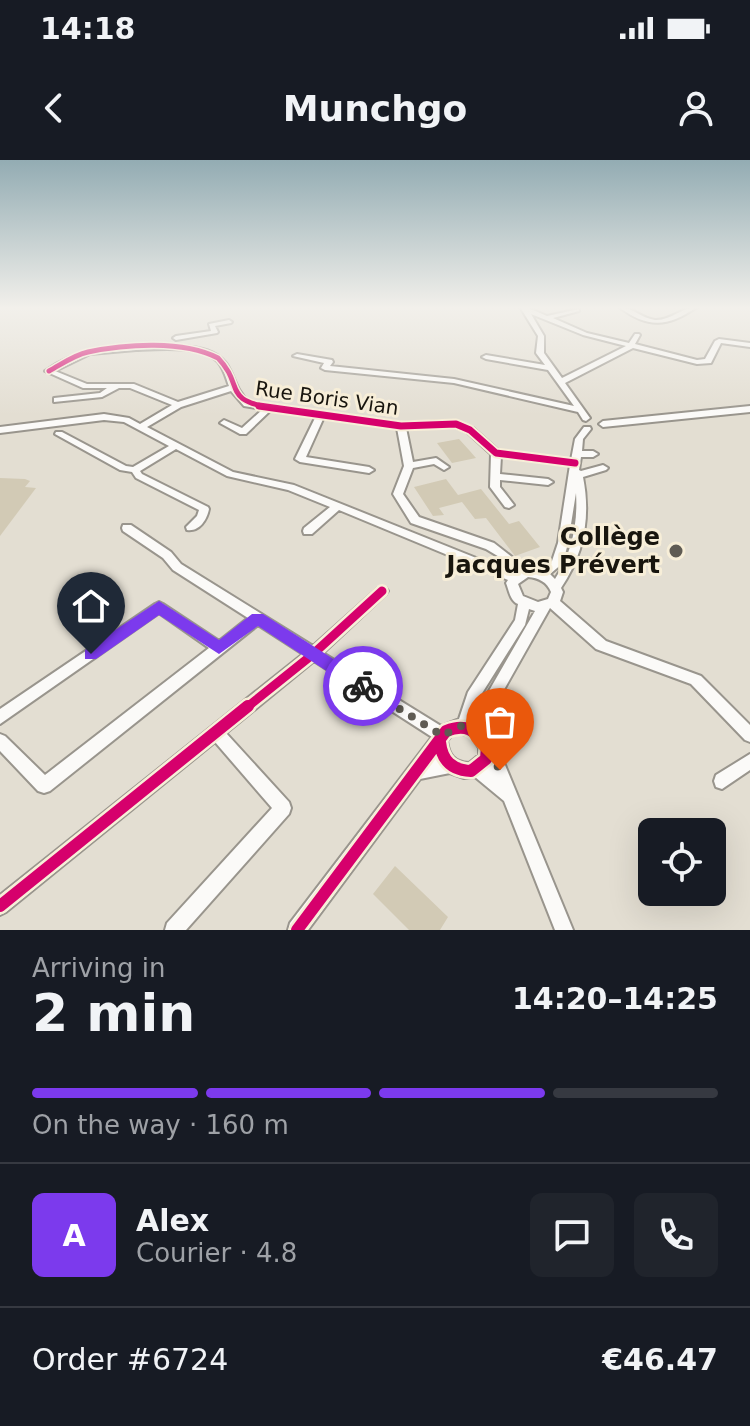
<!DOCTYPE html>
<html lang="en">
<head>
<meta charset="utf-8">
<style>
  body { margin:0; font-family:"DejaVu Sans",sans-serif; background:#20242c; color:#f1f3f6; height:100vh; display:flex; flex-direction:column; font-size:30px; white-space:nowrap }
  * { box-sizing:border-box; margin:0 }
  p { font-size:26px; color:#9ea1a6 }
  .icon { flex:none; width:44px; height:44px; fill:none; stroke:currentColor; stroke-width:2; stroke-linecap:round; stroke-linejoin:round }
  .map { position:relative; height:770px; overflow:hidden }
  .details { display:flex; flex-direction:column; background:#171b24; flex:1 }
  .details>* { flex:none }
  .controls { position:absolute; left:638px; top:658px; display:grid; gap:16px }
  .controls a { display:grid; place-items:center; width:88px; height:88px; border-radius:12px; background:#171b24; box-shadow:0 8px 32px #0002; font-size:40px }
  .pin { position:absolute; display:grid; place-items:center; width:68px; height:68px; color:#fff; margin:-82px -34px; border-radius:50% 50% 50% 0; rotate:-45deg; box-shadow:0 0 8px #0007 }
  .pin .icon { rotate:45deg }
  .courier { position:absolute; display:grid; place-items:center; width:80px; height:80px; margin:-40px; border:6px solid #7c3aed; border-radius:50%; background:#fff; color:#222; box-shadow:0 2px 10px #0007 }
  .headline em { font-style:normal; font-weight:700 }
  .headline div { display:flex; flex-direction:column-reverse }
  .headline { display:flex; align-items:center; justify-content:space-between; height:136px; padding:0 32px }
  h1 { font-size:52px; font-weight:700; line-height:60px }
  .bar { display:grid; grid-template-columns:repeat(4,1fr); gap:12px 8px; align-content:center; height:96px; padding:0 32px }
  .bar i { height:10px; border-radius:6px; background:#363941 }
  .bar .on { background:#7c3aed }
  .bar p { grid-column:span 4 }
  .line { display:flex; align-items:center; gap:20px; padding:0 32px; border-top:2px solid #363941 }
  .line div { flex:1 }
  .round { display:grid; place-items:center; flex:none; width:84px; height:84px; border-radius:12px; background:#20242c }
  .status { display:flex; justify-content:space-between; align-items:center; height:56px; padding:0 40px; background:#171b24; direction:ltr }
  .status svg { height:22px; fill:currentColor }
  header { display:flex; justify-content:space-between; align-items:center; height:104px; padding:0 32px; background:#171b24; font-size:36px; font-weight:700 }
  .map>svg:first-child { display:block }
  .building { fill:#d2cab5 }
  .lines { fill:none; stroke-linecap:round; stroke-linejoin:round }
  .minor-casing { stroke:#99958d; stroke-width:4 }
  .minor { fill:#fbfaf8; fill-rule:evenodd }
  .cycleway-far3-casing { stroke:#f7eed8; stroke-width:8 }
  .cycleway-far2-casing { stroke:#f7eed8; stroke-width:11 }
  .cycleway-far1-casing { stroke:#f7eed8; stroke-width:14 }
  .cycleway-casing { stroke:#f7eed8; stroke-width:17 }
  .cycleway-far3 { stroke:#d6006c; stroke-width:5 }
  .cycleway-far2 { stroke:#d6006c; stroke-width:7 }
  .cycleway-far1 { stroke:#d6006c; stroke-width:9 }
  .cycleway { stroke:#d6006c; stroke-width:12 }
  .route { fill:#7c3aed }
  .done { stroke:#5f5b53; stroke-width:8; stroke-dasharray:0 14.4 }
  .poi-dot { fill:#5f5b53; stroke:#f7eed8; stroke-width:3 }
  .labels { text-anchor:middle; stroke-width:6; stroke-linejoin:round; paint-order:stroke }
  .far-street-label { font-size:20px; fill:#18150e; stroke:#f7eed8 }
  .poi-label { font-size:24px; font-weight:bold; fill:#18150e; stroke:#f7eed8; text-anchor:end }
</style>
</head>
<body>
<div class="status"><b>14:18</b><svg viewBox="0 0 49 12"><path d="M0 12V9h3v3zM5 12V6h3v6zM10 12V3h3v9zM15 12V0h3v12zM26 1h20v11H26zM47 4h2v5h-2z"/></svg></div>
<header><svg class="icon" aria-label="back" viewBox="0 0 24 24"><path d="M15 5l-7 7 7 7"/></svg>Munchgo<svg class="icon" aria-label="person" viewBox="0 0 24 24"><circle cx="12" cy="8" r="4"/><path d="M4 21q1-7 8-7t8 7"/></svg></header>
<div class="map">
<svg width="750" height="770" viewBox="0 0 750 770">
  <rect width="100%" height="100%" fill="#e3ded2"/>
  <!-- building -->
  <path class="building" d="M 459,279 L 469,290 L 476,298 L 452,303 L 437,283 Z
    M 0,318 L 25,319 L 30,321 L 25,327 L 36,328 L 0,376 Z
    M 446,319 L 458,335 L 481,329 L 509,364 L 519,361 L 540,387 L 515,396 L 486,358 L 475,359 L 462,342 L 439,348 L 444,355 L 433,356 L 414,327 Z
    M 395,706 L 448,757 L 440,770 L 409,770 L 373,734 Z"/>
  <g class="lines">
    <defs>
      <path id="minor" d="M 520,147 L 526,147 L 547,156 L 579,149 L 579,151 L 553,158 L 587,173 L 629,183 L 635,174 L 639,174 L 640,175 L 635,184 L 697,200 L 705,199 L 715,181 L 719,179 L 750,183 L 750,187 L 721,183 L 711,203 L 697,204 L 633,188 L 565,223 L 590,258 L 586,261 L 583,260 L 578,252 L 454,223 L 325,210 L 321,208 L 324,203 L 293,196 L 297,194 L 332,200 L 333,202 L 330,206 L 454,219 L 574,246 L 548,210 L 486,199 L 482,197 L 486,195 L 545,205 L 536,193 L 538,176 ZM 531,154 L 583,175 L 626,186 L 562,218 L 544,193 L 544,176 Z
        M 619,147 C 632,147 641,158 655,160 C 670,161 682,147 697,147 C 668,167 648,169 619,147 Z
        M 229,160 L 232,162 L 231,163 L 215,166 L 218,172 L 217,173 L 176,180 L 173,178 L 176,176 L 211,171 L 209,164 Z
        M 156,185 C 180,186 218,183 230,210 C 236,222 238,232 249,242 L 401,263 L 456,261 L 473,268 L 499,291 L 571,300 L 575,279 L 584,267 L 590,267 L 591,269 L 583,279 L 582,291 L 593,291 L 598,294 L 593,297 L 581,297 L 579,310 L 581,311 L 603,305 L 608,308 L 606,310 L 583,317 C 591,357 584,394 561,428 L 563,432 L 560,441 L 606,481 L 701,516 L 750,565 L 750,582 L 745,580 L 691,524 L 596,489 L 550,448 L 497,542 L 487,574 C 495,584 498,594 505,605 L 573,770 L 555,770 L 504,641 L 475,617 L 464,618 L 450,613 L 420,619 L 308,770 L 288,770 L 290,763 L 432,577 L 314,501 L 226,573 L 289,642 L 291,648 L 289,654 L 186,770 L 165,770 L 167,763 L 272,648 L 215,582 L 6,752 L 0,755 L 0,735 L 303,494 L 258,465 L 50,631 L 44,633 L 38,631 L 0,591 L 0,574 L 5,576 L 45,615 L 209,488 L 159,453 L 0,564 L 0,549 L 155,444 L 159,442 L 163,444 L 219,481 L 248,458 L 173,410 L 163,398 L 123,371 L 122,368 L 123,365 L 131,365 L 171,392 L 181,404 L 313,486 L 378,428 L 386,428 L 388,431 L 386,434 L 323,493 L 441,566 L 459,559 L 468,532 L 515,460 L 518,444 C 510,441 509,430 506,423 L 508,420 L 339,350 L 312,374 L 304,374 L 303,371 L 304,368 L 330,347 L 288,330 L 227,316 L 176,289 L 140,311 L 142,314 L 208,347 L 209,349 C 207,360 199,372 187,370 L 186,367 L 197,356 L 199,350 L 136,318 L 132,312 L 120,310 L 55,274 L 56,272 L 62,272 L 126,306 L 133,307 L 169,286 L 124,262 L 104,260 L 0,273 L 0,267 L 104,254 L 129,258 L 140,264 L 172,245 L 130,228 L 119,228 L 102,237 L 54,242 L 54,238 L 100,233 L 107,228 L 83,228 L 45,211 C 79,186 115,186 156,185 ZM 136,190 C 158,189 202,185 218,202 C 224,209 226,218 229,226 L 178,242 L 134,224 L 87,224 L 55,211 L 90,194 ZM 231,231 L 244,246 L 263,249 L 242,268 L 224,260 L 220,263 L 240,274 L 246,274 L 271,250 L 316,256 L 295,299 L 300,302 L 369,313 L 374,310 L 369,307 L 306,297 L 324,257 L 397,268 L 404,306 L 393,334 L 411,363 L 486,389 L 506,401 L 510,400 L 512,397 L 494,383 L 419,357 L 403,334 L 413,308 L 434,304 L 444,310 L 449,307 L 436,298 L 413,302 L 406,268 L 455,267 L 467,272 L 491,294 L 490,327 L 505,347 L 509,348 L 514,345 L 500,327 L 500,320 L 548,325 L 553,322 L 548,319 L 500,314 L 501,296 L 570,305 L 558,383 L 552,401 L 539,410 L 526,409 L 516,414 L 294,325 L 233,312 L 147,267 L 181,247 ZM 576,333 C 578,363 572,393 555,419 L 550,414 L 563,403 L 568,383 ZM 528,417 C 539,418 547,422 551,432 L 548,439 L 538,442 L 523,436 L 518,424 ZM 529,449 L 535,451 L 486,536 L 476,564 L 472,562 L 479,538 L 525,465 ZM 458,573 L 471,576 L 479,588 L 479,595 L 469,603 C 454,602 449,595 447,581 L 451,576 Z
        M 750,246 L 750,252 L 603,267 L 599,264 L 603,261 Z
        M 750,594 L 750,610 L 722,629 L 716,627 L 714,621 L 716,615 Z"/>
    </defs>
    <!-- minor casing -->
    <use href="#minor" class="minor-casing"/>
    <!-- minor -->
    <use href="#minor" class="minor"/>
    <defs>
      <path id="cycleway-far3" d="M 49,211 C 62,204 74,195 88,192 C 126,184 183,180 218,198 C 245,226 221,240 273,248"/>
      <path id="cycleway-far2" d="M 259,246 L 401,266 L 456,264 L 470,270 L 496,293 L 575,303"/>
      <path id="cycleway-far1" d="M 246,548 L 312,495 L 382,431"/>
      <path id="cycleway" d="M 0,746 L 248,546
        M 297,770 L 446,571 C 466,563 475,570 487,586 L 486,599 L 471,611 C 452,610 442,601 440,582"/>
    </defs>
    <!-- cycleway-far3 casing -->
    <use href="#cycleway-far3" class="cycleway-far3-casing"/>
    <!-- cycleway-far2 casing -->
    <use href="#cycleway-far2" class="cycleway-far2-casing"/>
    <!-- cycleway-far1 casing -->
    <use href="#cycleway-far1" class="cycleway-far1-casing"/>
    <!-- cycleway casing -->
    <use href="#cycleway" class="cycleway-casing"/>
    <!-- cycleway-far3 -->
    <use href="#cycleway-far3" class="cycleway-far3"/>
    <!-- cycleway-far2 -->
    <use href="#cycleway-far2" class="cycleway-far2"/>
    <!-- cycleway-far1 -->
    <use href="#cycleway-far1" class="cycleway-far1"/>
    <!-- cycleway -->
    <use href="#cycleway" class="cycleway"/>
  </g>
  <!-- sky -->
  <linearGradient id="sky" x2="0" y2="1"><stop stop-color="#93acb3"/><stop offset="0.58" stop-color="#f2f0eb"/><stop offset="1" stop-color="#f2f0eb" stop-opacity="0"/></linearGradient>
  <rect width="750" height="255" fill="url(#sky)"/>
  <!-- route -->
  <path class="route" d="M 159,441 L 219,480 L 252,454 L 263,454 L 368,521 L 371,526 L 368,531 L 357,531 L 258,466 L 219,494 L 159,455 L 96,499 L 85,499 L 85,490 Z"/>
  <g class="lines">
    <!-- done -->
    <path class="done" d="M 363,526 L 443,576 L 458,566 C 485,566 487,592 500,610"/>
  </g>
  <!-- markers -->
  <circle class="poi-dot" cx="676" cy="391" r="8"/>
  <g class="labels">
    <!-- far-street labels -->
    <g class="far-street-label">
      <text transform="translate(327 238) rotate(8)" y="7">Rue Boris Vian</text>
    </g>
    <!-- poi labels -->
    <g class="poi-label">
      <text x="660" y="385">Collège<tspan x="660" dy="28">Jacques Prévert</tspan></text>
    </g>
  </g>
</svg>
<div class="controls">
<a><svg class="icon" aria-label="locate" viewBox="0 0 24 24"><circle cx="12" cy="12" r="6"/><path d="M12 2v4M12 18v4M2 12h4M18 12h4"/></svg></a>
</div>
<div class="pin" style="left:500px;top:610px;background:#ea580c"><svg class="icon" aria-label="bag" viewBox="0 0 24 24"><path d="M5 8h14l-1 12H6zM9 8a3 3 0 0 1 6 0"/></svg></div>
<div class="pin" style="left:91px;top:494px;background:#1f2937"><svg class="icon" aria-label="home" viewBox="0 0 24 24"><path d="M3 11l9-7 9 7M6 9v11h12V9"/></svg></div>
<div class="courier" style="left:363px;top:526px"><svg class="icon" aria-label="bike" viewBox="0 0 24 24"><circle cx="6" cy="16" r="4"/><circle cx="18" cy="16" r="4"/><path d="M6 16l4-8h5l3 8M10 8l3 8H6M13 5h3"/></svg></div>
</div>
<section class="details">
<div class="headline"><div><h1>2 min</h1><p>Arriving in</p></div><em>14:20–14:25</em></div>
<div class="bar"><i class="on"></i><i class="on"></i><i class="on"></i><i></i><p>On the way · 160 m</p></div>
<div class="line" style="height:144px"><b class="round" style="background:#7c3aed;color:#fff">A</b><div><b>Alex</b><p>Courier · 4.8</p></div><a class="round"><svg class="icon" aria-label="chat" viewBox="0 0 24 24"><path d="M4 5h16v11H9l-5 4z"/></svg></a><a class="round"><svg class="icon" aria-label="phone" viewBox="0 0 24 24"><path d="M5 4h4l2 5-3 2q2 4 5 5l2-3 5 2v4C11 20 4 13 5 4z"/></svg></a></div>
<div class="line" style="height:104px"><div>Order #6724</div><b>€46.47</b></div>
</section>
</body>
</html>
